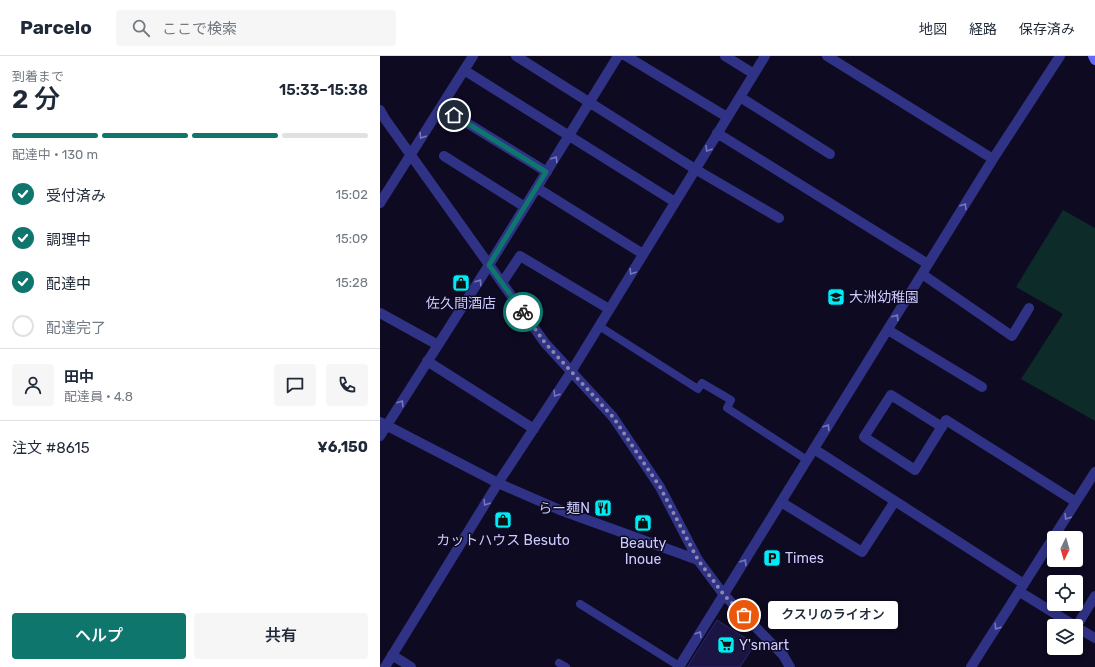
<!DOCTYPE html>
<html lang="ja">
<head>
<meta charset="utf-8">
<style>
  body { margin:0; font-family:Rubik,"Noto Sans JP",sans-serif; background:#f6f6f7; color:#1f2937; height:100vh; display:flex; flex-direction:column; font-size:15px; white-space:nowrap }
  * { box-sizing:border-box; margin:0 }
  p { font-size:13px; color:#747a83 }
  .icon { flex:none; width:22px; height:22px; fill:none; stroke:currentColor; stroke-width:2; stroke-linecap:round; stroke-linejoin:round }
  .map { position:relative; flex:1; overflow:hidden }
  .sheet { display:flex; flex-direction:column; background:#fff; width:380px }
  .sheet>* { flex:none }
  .needle { width:26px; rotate:185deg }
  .controls { position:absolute; left:667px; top:475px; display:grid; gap:8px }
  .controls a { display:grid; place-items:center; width:36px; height:36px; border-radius:4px; background:#fff; box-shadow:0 2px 6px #0003; font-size:20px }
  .pin { position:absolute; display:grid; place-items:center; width:34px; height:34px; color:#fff; margin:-17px; border:2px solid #fff; border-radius:50%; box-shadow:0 1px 4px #0007 }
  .courier { position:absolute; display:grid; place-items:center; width:40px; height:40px; margin:-20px; border:3px solid #0f766e; border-radius:50%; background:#fff; color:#222; box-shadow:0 1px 5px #0007 }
  .bubble { position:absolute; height:28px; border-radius:4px; background:#fff; box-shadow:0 2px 6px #0003; font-size:13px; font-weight:600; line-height:28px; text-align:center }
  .summary em { font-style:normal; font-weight:600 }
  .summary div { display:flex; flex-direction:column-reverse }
  .summary { display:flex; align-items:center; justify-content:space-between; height:68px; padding:0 12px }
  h1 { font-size:26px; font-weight:600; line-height:30px }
  .bar { display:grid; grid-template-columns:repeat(4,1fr); gap:6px 4px; align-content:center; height:48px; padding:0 12px }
  .bar i { height:5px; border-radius:3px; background:#e0e1e3 }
  .bar .on { background:#0f766e }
  .bar p { grid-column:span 4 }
  .line { display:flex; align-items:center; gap:10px; padding:0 12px; border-top:1px solid #e0e1e3 }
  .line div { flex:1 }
  .round { display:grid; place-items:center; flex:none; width:42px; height:42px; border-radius:4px; background:#f6f6f7 }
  ol { padding:0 12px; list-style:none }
  li { display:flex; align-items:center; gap:12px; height:44px }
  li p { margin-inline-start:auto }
  li .icon { padding:4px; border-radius:50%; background:#0f766e; color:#fff; stroke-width:4 }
  li:last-child { color:#747a83 }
  li i { width:22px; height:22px; border:2px solid #e0e1e3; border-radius:50% }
  .primary-button { display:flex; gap:8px; margin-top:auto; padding:8px 12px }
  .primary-button a { flex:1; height:46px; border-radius:4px; background:#0f766e; color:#fff; font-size:16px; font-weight:600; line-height:46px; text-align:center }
  .primary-button a+a { background:#f6f6f7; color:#1f2937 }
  header { display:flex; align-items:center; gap:24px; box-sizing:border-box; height:56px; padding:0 20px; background:#fff; border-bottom:1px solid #e0e1e3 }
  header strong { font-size:19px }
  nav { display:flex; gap:22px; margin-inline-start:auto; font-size:14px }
  .search { width:280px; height:36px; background:#f6f6f7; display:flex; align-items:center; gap:10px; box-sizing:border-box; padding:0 14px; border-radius:4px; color:#747a83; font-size:15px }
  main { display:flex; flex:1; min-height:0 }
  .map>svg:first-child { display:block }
  .green { fill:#0d2b28 }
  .building { fill:#1b1543; stroke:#2f2472 }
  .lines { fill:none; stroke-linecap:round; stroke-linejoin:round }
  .service { stroke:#303285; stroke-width:8 }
  .minor { stroke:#303285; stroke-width:10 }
  .tertiary { stroke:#303285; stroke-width:10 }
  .secondary { stroke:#6166ff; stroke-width:10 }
  .oneway { stroke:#7776bc }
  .done { stroke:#8a87b1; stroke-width:4; stroke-dasharray:0 7.2 }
  .route { stroke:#0f766e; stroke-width:5 }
  .labels { text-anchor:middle; stroke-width:3; stroke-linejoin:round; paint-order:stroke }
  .poi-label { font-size:14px; fill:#cdcaff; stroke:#0d0a21; text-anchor:start }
</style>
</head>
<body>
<header>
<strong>Parcelo</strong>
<div class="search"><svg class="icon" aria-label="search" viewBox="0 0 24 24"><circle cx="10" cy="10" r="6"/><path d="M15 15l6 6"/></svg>ここで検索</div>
<nav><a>地図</a><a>経路</a><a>保存済み</a></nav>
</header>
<main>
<section class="sheet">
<div class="summary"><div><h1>2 分</h1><p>到着まで</p></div><em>15:33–15:38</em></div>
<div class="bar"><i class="on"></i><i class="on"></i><i class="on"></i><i></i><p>配達中 · 130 m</p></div>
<ol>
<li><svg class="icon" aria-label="check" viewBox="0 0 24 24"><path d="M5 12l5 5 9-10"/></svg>受付済み<p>15:02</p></li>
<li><svg class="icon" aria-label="check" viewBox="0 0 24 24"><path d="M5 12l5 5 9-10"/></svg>調理中<p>15:09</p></li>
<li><svg class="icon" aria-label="check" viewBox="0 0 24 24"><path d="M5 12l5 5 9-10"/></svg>配達中<p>15:28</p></li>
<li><i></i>配達完了</li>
</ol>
<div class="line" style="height:72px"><a class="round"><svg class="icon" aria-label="person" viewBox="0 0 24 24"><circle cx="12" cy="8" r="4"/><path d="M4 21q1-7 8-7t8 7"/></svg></a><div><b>田中</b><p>配達員 · 4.8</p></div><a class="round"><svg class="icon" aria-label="chat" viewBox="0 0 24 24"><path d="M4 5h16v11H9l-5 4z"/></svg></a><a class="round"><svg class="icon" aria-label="phone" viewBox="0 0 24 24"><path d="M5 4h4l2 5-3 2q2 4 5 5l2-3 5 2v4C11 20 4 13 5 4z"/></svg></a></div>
<div class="line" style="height:52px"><div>注文 #8615</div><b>¥6,150</b></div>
<div class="primary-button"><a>ヘルプ</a><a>共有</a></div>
</section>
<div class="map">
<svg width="715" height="611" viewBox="0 0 715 611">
  <rect width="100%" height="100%" fill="#0d0a21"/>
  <!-- green -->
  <path class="green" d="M 683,154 L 715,172 L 715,365 L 641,323 L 683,258 L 636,231 Z"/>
  <!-- building -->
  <path class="building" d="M 337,564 L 375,588 L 360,611 L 307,611 Z"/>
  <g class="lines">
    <!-- service -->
    <path class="service" d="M 219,270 L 318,333 L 322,327 L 351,344 L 347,352 L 427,404
      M 200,548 L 299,610
      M 179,607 L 186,611"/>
    <!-- minor -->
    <path class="minor" d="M 136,0 L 315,113 L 399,162
      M 246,0 L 347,61
      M 345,0 L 374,18
      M 447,0 L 613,103
      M 84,14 L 295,146
      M 360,41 L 450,98
      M 61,51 L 167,116
      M 0,54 L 5,63 L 165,287 L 233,361 L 280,431 L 318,504 L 344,539 L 403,599 L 410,611
      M 337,77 L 548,208
      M 64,100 L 145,151
      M 157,132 L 263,198
      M 0,147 L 93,0
      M 542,218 L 632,280 L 649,252
      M 122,227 L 140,200 L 229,253
      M 0,257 L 58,289
      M 508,274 L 602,331
      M 47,305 L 154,373
      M 562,371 L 511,339 L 484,381 L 535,414 L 566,364 L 696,446
      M 0,380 L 109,209 L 238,0
      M 434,393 L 644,528
      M 401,446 L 482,496 L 515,445
      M 640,536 L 695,570
      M 696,571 L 715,540
      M 696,571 L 715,582
      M 12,599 L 31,611
      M 5,611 L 118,427 L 191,316 L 385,0
      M 299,611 L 613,103 L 680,0
      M 591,611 L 715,416"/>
    <!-- tertiary -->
    <path class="tertiary" d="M 0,366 L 118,427 L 180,454 L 318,504"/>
    <!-- secondary -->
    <path class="secondary" d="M 713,0 L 715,4"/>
  </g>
  <!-- one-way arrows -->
  <defs><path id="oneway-chevron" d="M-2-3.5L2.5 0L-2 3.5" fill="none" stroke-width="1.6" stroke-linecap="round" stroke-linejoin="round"/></defs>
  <g class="oneway">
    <use href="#oneway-chevron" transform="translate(42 80) rotate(122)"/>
    <use href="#oneway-chevron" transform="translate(328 93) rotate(122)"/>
    <use href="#oneway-chevron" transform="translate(175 103) rotate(-58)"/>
    <use href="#oneway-chevron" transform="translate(584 150) rotate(-58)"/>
    <use href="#oneway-chevron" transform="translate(252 216) rotate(122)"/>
    <use href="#oneway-chevron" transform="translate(99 226) rotate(-57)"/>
    <use href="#oneway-chevron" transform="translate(516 261) rotate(-58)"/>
    <use href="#oneway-chevron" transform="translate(176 338) rotate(123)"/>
    <use href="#oneway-chevron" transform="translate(21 347) rotate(-57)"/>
    <use href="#oneway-chevron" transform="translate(447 371) rotate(-58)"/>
    <use href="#oneway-chevron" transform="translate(106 447) rotate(122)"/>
    <use href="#oneway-chevron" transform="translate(687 461) rotate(122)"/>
    <use href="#oneway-chevron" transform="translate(364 506) rotate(-58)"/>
    <use href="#oneway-chevron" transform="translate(617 571) rotate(123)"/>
    <use href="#oneway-chevron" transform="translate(319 578) rotate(-58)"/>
  </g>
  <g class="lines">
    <!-- done -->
    <path class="done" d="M 143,256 L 165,287 L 233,361 L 280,431 L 318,504 L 344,539 L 364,559"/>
    <!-- route -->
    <path class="route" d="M 74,59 L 166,116 L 109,209 L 143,256"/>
  </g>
  <!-- icons -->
  <defs>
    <symbol id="shop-square" viewBox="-11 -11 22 22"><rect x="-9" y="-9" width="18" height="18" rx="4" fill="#00ebf5" stroke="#0d0a21"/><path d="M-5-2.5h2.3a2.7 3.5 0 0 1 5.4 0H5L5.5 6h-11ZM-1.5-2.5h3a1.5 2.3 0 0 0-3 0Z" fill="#111"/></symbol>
    <symbol id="school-square" viewBox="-11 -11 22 22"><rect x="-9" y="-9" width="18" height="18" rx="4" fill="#00ebf5" stroke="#0d0a21"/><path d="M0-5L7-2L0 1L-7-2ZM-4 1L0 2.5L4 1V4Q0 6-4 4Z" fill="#111"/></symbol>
    <symbol id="restaurant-square" viewBox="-11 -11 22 22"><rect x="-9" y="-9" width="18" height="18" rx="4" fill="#00ebf5" stroke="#0d0a21"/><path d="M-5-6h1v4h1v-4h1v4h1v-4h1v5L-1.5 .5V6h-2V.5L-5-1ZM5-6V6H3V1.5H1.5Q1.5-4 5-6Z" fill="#111"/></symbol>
    <symbol id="parking-square" viewBox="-11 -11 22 22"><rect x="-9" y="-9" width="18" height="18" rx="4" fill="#00ebf5" stroke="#0d0a21"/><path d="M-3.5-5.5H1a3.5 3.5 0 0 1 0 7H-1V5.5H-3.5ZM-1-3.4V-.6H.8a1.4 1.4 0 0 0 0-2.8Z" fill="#111"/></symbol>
    <symbol id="supermarket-square" viewBox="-11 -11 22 22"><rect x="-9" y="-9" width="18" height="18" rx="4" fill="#00ebf5" stroke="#0d0a21"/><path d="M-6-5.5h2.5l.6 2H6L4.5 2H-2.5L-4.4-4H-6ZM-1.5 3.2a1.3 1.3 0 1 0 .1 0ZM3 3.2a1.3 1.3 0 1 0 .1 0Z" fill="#111"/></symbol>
  </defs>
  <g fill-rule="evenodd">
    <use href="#shop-square" x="71" y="217" width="20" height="20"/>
    <use href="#school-square" x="446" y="231" width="20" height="20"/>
    <use href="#restaurant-square" x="213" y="442" width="20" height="20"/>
    <use href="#shop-square" x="113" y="454" width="20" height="20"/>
    <use href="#shop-square" x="253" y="457" width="20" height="20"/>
    <use href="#parking-square" x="382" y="492" width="20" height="20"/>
    <use href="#supermarket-square" x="336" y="579" width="20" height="20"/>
  </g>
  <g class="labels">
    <!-- poi labels -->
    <g class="poi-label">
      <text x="469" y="246">大洲幼稚園</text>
      <text x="81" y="252" text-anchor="middle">佐久間酒店</text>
      <text x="210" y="457" text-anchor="end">らー麺N</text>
      <text x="123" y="489" text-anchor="middle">カットハウス Besuto</text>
      <text x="263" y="492" text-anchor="middle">Beauty<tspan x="263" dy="16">Inoue</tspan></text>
      <text x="405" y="507">Times</text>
      <text x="359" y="594">Y'smart</text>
    </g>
  </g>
</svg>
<div class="controls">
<a><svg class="needle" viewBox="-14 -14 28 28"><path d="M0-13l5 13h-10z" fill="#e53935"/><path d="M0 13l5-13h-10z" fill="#747a83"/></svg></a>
<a><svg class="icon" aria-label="locate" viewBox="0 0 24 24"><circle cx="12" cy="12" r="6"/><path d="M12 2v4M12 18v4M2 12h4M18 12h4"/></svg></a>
<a><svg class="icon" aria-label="layers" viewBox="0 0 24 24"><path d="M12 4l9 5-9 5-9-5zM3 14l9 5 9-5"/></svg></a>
</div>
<div class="pin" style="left:364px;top:559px;background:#ea580c"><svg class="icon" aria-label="bag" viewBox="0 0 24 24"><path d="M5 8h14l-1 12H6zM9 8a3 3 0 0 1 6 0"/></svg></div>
<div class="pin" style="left:74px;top:59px;background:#1f2937"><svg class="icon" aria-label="home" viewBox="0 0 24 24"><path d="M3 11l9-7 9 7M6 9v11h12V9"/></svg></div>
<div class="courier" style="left:143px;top:256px"><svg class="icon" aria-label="bike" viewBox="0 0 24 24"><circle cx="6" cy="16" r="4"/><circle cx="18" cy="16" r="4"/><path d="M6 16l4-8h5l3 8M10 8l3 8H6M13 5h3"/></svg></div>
<div class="bubble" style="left:388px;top:545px;width:130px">クスリのライオン</div>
</div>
</main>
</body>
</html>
